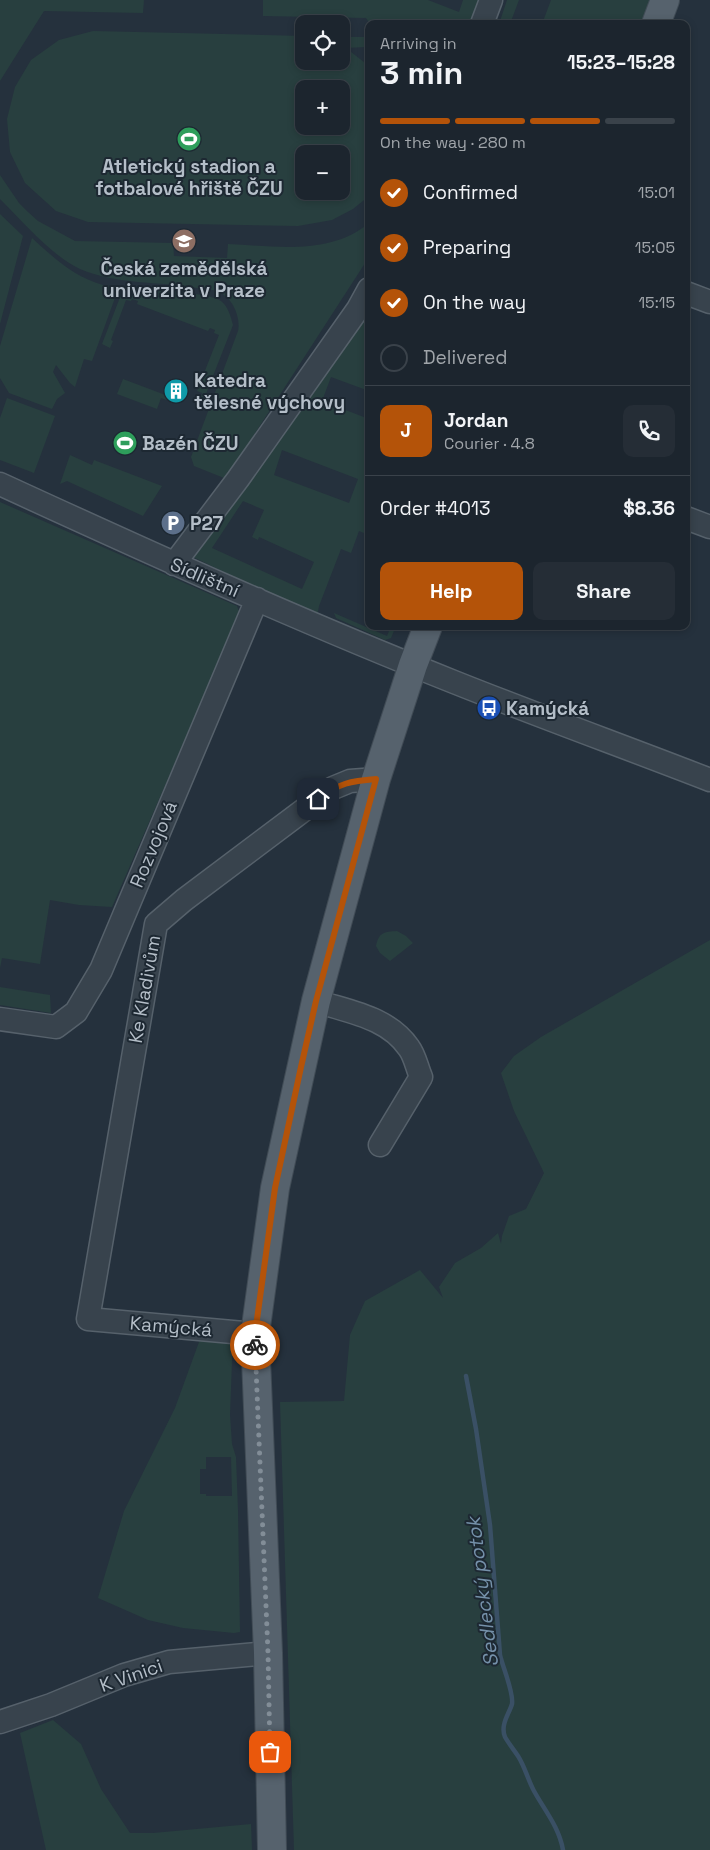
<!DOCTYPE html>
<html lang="en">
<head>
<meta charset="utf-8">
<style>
  body { margin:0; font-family:"Space Grotesk",sans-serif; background:#252d36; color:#f1f3f6; height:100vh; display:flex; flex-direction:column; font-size:19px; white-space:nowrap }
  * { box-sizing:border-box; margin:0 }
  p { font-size:16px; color:#a0a5aa }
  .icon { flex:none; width:28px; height:28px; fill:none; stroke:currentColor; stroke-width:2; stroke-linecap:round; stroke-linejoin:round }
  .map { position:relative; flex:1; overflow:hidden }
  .panel { position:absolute; left:365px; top:20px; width:325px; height:610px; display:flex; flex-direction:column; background:#1c252e; border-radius:10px; box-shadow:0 2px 8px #0003,0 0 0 1px #3a424a }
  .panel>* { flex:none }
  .buttons { position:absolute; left:295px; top:15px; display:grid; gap:10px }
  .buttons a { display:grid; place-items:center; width:55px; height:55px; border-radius:10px; background:#1c252e; box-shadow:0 2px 8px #0003,0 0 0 1px #3a424a; font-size:25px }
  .pin { position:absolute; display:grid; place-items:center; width:42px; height:42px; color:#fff; margin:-21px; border-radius:10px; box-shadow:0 2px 8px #0006 }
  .courier { position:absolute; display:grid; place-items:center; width:50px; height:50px; margin:-25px; border:4px solid #b45309; border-radius:50%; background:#fff; color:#222; box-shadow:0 1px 6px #0007 }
  .summary em { font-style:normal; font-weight:600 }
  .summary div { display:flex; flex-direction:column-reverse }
  .summary { display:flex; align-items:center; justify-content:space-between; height:85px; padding:0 15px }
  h1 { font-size:32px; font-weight:600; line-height:38px }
  .bar { display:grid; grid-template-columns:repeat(4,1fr); gap:8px 5px; align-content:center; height:60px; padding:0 15px }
  .bar i { height:6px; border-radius:4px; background:#3a424a }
  .bar .selected { background:#b45309 }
  .bar p { grid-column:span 4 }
  .line { display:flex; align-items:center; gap:12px; padding:0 15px; border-top:1px solid #3a424a }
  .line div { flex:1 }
  .round { display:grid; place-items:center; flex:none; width:52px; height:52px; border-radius:10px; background:#252d36 }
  ol { padding:0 15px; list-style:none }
  li { display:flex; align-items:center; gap:15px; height:55px }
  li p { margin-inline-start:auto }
  li .icon { padding:5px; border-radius:50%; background:#b45309; color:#fff; stroke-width:4 }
  li:last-child { color:#a0a5aa }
  li i { width:28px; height:28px; border:2px solid #3a424a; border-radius:50% }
  .primary-button { display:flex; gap:10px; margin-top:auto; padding:10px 15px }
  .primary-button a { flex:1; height:58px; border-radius:10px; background:#b45309; color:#fff; font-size:20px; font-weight:600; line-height:58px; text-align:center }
  .primary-button a+a { background:#252d36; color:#f1f3f6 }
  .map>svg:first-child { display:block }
  .green { fill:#283f3f; fill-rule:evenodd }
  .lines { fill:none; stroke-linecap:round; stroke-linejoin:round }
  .stream { stroke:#3a5065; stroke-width:4.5 }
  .minor-casing { stroke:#56616b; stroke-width:25 }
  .major-casing { stroke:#414c56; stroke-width:30 }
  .minor { stroke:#38434d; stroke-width:22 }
  .major { stroke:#56626d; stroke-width:28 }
  .done { stroke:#828d97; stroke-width:5; stroke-dasharray:0 9 }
  .route { stroke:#b45309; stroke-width:6 }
  .labels { text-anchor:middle; stroke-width:4; stroke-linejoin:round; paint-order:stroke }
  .poi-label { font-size:19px; font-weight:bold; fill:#b4bec8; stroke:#1d2832; text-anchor:start }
  .street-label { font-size:19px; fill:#b4bec8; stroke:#1d2832 }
  .water-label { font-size:20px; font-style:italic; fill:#7591aa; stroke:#1d2832 }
</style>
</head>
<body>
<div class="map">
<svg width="710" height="1850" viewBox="0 0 710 1850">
  <rect width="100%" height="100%" fill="#25313d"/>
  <!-- green -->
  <path class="green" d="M 0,0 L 144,0 L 143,13 L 44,11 L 0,81 Z
    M 263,0 L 428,0 L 459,12 L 463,0 L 479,0 L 470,24 L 370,24 L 366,18 L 263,16 Z
    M 507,0 L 519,0 L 510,24 L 499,24 Z
    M 551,0 L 661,0 L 652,24 L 542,24 Z
    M 93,31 L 304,36 L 304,61 L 341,61 L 341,37 L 366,37 L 366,47 L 346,48 L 369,66 L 369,196 L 353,209 L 332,220 L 298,226 L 88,222 L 56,211 L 25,183 L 10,152 L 7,119 L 15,87 L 31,60 L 59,40 ZM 304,89 L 341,89 L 341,126 L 304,126 ZM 304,154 L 341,154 L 341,191 L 304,191 Z
    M 0,175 L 19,203 L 28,212 L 38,221 L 75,241 L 173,243 L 174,256 L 227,258 L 228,244 C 274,246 330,256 369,223 L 369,257 L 237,461 L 224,478 L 194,466 L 191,457 L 238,331 C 241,318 233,298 219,292 C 213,289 204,289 197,288 C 158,281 117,285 80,269 C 53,257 22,221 0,199 Z
    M 0,214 L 23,236 L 0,324 Z
    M 32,238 C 54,258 74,277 103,285 C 108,286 114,286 119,287 L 92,361 L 84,359 L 75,387 L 70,383 L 56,365 L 53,372 L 65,393 L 57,399 L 52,409 L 9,393 L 0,378 L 0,346 Z
    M 124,287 C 142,289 210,292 221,301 C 228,306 231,317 233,325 L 204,399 L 201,397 L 202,393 L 197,391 L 219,335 L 214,333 L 215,330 L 210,328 L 208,331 L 137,304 L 138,301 L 132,299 L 131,301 L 126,300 L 111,340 L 113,341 L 110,348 L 102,344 Z
    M 369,302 L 369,391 L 331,377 L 322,401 L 369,419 L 369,535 L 359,531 L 351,553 L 341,549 L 319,606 L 317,617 L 193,557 ZM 282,450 L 358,479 L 349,503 L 274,475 ZM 243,501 L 264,510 L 252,537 L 258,540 L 259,537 L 314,562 L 302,589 L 212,548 Z
    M 123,379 L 176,399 L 175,403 L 161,398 L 157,409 L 117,394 Z
    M 7,398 L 55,416 L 34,473 L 0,460 L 0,418 Z
    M 70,455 L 92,465 L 94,460 L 162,486 L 143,516 L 67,481 L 60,484 Z
    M 0,502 L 237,606 L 240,614 L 112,907 L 79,905 L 50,900 L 40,964 L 2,958 L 0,968 Z
    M 334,613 L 387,636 L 391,626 L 396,626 L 391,638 L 385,640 L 336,618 Z
    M 397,931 L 406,936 L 413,943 L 390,961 L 380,953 L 376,946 C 379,932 384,932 397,931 Z
    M 710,940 L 710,1850 L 294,1850 L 280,1402 L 344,1401 L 350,1335 L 365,1301 L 420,1270 L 443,1298 L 439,1287 L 455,1263 L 481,1248 L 498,1233 L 501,1244 L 502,1236 L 509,1216 L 526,1209 L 544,1173 L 514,1111 L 501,1073 L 514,1056 L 541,1037 Z
    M 0,987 L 50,995 L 51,1013 L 0,1005 Z
    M 203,1331 L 233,1335 L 230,1415 L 232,1444 L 236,1457 L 238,1510 L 240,1632 L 234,1633 L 183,1628 L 148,1620 L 98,1598 L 124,1511 L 175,1408 ZM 206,1457 L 231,1457 L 232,1496 L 206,1496 L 206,1494 L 200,1494 L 200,1469 L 206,1469 Z
    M 53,1720 L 81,1744 L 101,1789 L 130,1833 L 153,1833 L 251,1824 L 252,1850 L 46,1850 L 20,1733 Z"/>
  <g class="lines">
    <!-- stream -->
    <path class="stream" d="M 466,1376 L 476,1429 L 490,1525 L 500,1655 C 503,1668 514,1693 512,1704 C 509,1714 500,1725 505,1737 C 509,1744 514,1750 518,1756 C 525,1767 528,1780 534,1791 C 545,1811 559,1827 563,1850"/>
    <defs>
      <path id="minor" d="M 482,24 L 491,0
        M 686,293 L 710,302
        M 0,484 C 150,553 300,621 454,682 C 539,716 625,747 710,780
        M 686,518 L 710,527
        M 174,564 L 238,479 L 358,309 L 369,289
        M 316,1001 C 349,1012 388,1017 409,1048 C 415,1056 417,1068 421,1077 L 380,1145
        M 0,1019 L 56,1027 L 76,1012 L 101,970 L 257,599
        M 255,1334 L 88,1319 L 156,924 L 184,900 L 333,788 L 350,781 L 376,779
        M 0,1722 L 51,1705 L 124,1675 L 169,1662 L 268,1653"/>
      <path id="major" d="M 656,24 L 665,0
        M 272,1850 L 268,1653 L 255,1334 L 275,1188 L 316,1001 L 376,779 L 413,665 L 428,626"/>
    </defs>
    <!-- minor casing -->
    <use href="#minor" class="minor-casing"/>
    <!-- major casing -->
    <use href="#major" class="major-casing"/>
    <!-- minor -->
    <use href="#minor" class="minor"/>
    <!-- major -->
    <use href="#major" class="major"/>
  </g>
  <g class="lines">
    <!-- done -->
    <path class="done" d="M 255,1345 L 268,1653 L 270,1752"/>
    <!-- route -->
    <path class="route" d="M 255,1345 L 255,1334 L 275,1188 L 301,1067 L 316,1001 L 376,779 C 350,781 340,783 318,799"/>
  </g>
  <!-- icons -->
  <defs>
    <symbol id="stadium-disc" viewBox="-11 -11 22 22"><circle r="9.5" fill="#2e9e5b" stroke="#1d2832"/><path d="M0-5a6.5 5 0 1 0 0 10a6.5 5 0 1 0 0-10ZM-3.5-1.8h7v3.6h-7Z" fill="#fff"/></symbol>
    <symbol id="university-disc" viewBox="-11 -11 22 22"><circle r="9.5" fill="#8d6e63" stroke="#1d2832"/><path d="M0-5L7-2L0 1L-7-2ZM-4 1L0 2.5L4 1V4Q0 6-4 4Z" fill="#fff"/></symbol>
    <symbol id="building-disc" viewBox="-11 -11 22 22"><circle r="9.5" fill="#0f9aa8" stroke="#1d2832"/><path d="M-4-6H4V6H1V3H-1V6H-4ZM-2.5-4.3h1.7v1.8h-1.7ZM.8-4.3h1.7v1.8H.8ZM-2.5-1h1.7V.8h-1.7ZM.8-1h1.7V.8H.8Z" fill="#fff"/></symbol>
    <symbol id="parking-disc" viewBox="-11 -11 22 22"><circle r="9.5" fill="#5c6f8a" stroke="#1d2832"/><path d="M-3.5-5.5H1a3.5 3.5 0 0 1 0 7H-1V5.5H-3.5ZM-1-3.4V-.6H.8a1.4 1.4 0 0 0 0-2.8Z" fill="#fff"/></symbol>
    <symbol id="bus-disc" viewBox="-11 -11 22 22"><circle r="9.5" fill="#1a4fb4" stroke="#1d2832"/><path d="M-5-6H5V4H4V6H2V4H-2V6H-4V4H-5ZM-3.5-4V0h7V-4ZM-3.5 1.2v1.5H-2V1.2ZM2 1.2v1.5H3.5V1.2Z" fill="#fff"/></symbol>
  </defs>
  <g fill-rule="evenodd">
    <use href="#stadium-disc" x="175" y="125" width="28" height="28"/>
    <use href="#university-disc" x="170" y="227" width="28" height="28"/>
    <use href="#building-disc" x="162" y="377" width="28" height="28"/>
    <use href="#stadium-disc" x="111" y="429" width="28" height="28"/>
    <use href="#parking-disc" x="159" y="509" width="28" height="28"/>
    <use href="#bus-disc" x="475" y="694" width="28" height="28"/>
  </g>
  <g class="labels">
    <!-- poi labels -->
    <g class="poi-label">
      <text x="189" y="173" text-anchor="middle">Atletický stadion a<tspan x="189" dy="22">fotbalové hřiště ČZU</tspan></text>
      <text x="184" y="275" text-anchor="middle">Česká zemědělská<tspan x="184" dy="22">univerzita v Praze</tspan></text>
      <text x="194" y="387">Katedra<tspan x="194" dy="22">tělesné výchovy</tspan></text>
      <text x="142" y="450">Bazén ČZU</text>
      <text x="190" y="530">P27</text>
      <text x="506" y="715">Kamýcká</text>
    </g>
    <!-- street labels -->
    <g class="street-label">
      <text transform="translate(205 577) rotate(23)" y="7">Sídlištní</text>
      <text transform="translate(153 844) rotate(-67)" y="7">Rozvojová</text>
      <text transform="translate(144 989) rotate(-80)" y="7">Ke Kladivům</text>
      <text transform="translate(171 1326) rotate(5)" y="7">Kamýcká</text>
      <text transform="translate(131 1675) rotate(-19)" y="7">K Vinici</text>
    </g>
    <!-- water labels -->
    <g class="water-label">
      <text transform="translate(482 1592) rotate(-97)" y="7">Sedlecký potok</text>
    </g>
  </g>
</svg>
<div class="buttons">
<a><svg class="icon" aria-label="locate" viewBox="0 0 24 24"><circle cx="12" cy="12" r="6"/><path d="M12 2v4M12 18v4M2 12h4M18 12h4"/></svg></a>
<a>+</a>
<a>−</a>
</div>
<div class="pin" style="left:270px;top:1752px;background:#ea580c"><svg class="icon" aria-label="bag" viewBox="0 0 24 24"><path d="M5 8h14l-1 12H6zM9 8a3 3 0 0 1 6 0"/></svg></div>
<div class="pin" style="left:318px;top:799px;background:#1f2937"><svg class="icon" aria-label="home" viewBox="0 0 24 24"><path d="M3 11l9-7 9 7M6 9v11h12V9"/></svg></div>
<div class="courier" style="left:255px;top:1345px"><svg class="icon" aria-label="bike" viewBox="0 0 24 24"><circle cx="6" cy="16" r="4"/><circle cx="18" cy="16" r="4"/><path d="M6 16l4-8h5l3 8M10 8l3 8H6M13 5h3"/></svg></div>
<section class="panel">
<div class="summary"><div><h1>3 min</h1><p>Arriving in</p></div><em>15:23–15:28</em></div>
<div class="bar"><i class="selected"></i><i class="selected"></i><i class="selected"></i><i></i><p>On the way · 280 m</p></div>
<ol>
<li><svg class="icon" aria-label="check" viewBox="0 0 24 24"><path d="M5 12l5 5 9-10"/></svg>Confirmed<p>15:01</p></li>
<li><svg class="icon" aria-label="check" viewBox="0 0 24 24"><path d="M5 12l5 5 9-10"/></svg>Preparing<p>15:05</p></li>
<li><svg class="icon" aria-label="check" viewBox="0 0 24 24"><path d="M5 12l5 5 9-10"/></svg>On the way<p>15:15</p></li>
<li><i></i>Delivered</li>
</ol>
<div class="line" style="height:90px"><b class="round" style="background:#b45309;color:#fff">J</b><div><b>Jordan</b><p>Courier · 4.8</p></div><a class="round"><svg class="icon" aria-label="phone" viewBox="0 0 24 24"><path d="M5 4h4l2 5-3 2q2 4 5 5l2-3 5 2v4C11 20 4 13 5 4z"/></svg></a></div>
<div class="line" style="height:65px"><div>Order #4013</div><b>$8.36</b></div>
<div class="primary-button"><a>Help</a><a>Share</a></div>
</section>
</div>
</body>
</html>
